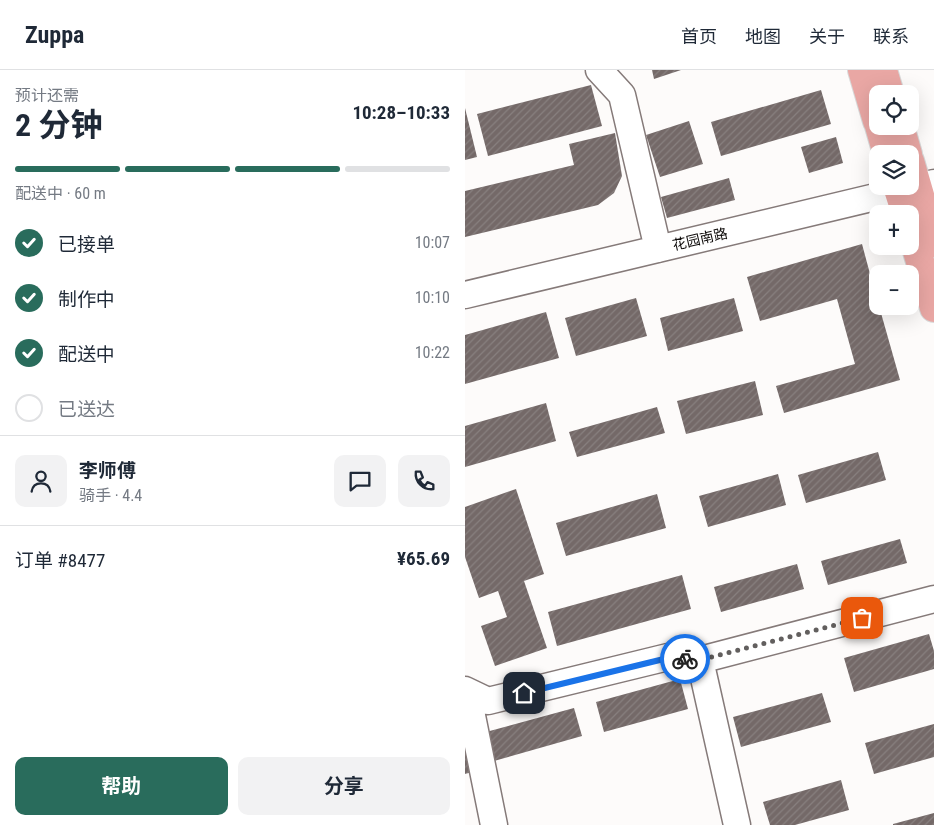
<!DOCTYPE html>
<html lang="zh">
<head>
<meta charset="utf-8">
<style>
  body { margin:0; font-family:"Roboto Condensed","Noto Sans SC",sans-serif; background:#f2f2f3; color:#1f2937; height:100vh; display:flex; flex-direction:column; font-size:19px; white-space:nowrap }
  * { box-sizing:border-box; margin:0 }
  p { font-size:16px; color:#747a83 }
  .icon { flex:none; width:28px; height:28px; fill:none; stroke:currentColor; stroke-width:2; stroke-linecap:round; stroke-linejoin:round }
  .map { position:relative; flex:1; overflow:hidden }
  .details { display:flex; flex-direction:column; background:#fff; width:465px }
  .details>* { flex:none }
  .controls { position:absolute; left:404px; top:15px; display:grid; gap:10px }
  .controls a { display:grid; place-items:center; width:50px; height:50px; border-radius:10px; background:#fff; box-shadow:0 5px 20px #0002; font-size:25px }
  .pin { position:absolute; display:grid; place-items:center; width:42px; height:42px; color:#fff; margin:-21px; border-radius:10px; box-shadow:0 2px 8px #0006 }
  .courier { position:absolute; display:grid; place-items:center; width:50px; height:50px; margin:-25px; border:4px solid #1a73e8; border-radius:50%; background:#fff; color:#222; box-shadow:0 1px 6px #0007 }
  .head em { font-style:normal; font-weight:700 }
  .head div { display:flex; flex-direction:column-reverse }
  .head { display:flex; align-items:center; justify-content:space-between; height:85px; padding:0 15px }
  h1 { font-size:32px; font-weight:700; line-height:38px }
  .bar { display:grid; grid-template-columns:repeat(4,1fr); gap:8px 5px; align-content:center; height:60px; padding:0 15px }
  .bar i { height:6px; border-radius:4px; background:#e0e1e3 }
  .bar .active { background:#296c5c }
  .bar p { grid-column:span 4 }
  .line { display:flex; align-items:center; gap:12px; padding:0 15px; border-top:1px solid #e0e1e3 }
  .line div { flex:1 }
  .round { display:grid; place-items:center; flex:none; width:52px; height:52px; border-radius:10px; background:#f2f2f3 }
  ol { padding:0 15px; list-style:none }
  li { display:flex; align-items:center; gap:15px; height:55px }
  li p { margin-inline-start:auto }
  li .icon { padding:5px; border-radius:50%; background:#296c5c; color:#fff; stroke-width:4 }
  li:last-child { color:#747a83 }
  li i { width:28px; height:28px; border:2px solid #e0e1e3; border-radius:50% }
  .action { display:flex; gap:10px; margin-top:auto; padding:10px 15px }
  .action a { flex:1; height:58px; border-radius:10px; background:#296c5c; color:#fff; font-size:20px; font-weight:700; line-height:58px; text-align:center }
  .action a+a { background:#f2f2f3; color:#1f2937 }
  header { display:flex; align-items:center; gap:30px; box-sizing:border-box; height:70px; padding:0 25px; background:#fff; border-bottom:1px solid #e0e1e3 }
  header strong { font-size:24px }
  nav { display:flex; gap:28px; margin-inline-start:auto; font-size:18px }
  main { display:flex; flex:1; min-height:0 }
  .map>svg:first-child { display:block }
  .building { fill:url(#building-hatch) }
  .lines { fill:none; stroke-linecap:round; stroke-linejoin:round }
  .minor-casing { stroke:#857a79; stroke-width:29 }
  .major-casing { stroke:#d8d8d8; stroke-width:30 }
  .minor { stroke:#fff; stroke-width:26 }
  .major { stroke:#e9a7a4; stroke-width:28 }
  .done { stroke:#625f5e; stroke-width:5; stroke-dasharray:0 9 }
  .route { stroke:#1a73e8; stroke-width:6 }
  .labels { text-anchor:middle; stroke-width:4; stroke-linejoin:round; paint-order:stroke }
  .street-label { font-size:14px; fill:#0e0b0a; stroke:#fff }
</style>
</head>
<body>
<header>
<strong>Zuppa</strong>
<nav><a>首页</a><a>地图</a><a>关于</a><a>联系</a></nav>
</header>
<main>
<section class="details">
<div class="head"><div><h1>2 分钟</h1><p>预计还需</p></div><em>10:28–10:33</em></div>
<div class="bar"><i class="active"></i><i class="active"></i><i class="active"></i><i></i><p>配送中 · 60 m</p></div>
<ol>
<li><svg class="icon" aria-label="check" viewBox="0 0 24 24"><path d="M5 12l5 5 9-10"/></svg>已接单<p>10:07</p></li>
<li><svg class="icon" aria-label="check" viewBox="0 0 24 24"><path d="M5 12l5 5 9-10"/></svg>制作中<p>10:10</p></li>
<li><svg class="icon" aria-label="check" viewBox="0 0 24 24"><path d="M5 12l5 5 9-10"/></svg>配送中<p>10:22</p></li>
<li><i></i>已送达</li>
</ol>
<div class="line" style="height:90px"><a class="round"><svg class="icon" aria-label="person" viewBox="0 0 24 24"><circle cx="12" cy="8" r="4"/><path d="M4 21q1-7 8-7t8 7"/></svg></a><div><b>李师傅</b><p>骑手 · 4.4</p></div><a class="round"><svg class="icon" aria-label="chat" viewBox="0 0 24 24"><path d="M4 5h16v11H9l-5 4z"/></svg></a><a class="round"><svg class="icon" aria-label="phone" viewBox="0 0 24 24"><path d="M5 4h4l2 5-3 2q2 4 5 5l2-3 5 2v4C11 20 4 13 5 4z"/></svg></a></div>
<div class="line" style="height:65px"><div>订单 #8477</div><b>¥65.69</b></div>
<div class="action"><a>帮助</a><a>分享</a></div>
</section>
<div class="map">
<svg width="469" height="755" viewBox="0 0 469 755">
  <defs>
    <pattern id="building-hatch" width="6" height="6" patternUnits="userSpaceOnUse" patternTransform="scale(1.25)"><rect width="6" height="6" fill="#746968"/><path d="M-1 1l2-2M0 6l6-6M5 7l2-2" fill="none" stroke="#88807f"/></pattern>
  </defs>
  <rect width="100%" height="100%" fill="#fdfbfa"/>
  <!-- building -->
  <path class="building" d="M 187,0 L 216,0 L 189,9 Z
    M 126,15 L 137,56 L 23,86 L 12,44 Z
    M 356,20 L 366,54 L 256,86 L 246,52 Z
    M 0,38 L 12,87 L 0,90 Z
    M 224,51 L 238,94 L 195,107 L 181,65 Z
    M 150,63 L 157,106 L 149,123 L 133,135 L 0,167 L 0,121 L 109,95 L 104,74 Z
    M 371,67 L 378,93 L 344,103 L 336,77 Z
    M 264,108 L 270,130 L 202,148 L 196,127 Z
    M 397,174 L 412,230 L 412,236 L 414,236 L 435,310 L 319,343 L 311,316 L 390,294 L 372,229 L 295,251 L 282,207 Z
    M 171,228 L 182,266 L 111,286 L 100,248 Z
    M 269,228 L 278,261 L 203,281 L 195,248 Z
    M 81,242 L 94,288 L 0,314 L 0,265 Z
    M 290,311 L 298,345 L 221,364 L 212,331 Z
    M 81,333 L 91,371 L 0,397 L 0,356 Z
    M 192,337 L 200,363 L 112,387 L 104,362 Z
    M 413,382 L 421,410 L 341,433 L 333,405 Z
    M 313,404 L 321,435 L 243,457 L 234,426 Z
    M 51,419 L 79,504 L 59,511 L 82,578 L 30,596 L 16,556 L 42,547 L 33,521 L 14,528 L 0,487 L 0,437 Z
    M 192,424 L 201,458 L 101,486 L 91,453 Z
    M 435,469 L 442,493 L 363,515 L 356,491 Z
    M 332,494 L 339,519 L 256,542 L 249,517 Z
    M 217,505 L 226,539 L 92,576 L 83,542 Z
    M 464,564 L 469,581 L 469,599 L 389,622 L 379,588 Z
    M 215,609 L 223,639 L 139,662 L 131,632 Z
    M 357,623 L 366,652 L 276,677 L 268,647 Z
    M 109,638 L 117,666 L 29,691 L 21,662 Z
    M 469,654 L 469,687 L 409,704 L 400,673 Z
    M 0,679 L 7,702 L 0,704 Z
    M 376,710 L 384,740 L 330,755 L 305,755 L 298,732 Z
    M 469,743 L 469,755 L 428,755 L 428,754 Z"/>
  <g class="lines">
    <defs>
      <path id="minor" d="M 134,0 L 157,25 L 193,179
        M 0,225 L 469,113
        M 235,590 L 272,755
        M 0,620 L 23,631 L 203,587 L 235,590 L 469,529
        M 2,621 L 29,755"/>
      <path id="major" d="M 397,0 L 412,51
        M 418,0 L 425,24
        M 414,56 L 422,84
        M 435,56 L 443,84
        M 445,91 L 469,173
        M 432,116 L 441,144
        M 445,158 L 469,238"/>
    </defs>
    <!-- minor casing -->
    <use href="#minor" class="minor-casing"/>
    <!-- major casing -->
    <use href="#major" class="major-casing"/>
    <!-- minor -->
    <use href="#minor" class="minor"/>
    <!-- major -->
    <use href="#major" class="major"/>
  </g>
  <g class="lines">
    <!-- done -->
    <path class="done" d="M 220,589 L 235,590 L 397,548"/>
    <!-- route -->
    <path class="route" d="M 59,623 L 203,588 L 220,589"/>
  </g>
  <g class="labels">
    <!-- street labels -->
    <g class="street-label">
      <text transform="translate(235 169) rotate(-13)" y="5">花园南路</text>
    </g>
  </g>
</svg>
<div class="controls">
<a><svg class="icon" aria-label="locate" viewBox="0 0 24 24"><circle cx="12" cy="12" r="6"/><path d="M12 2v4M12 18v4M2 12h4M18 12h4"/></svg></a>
<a><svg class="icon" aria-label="layers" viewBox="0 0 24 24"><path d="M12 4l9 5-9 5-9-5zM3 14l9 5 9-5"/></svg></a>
<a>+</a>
<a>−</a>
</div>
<div class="pin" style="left:397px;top:548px;background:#ea580c"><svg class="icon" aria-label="bag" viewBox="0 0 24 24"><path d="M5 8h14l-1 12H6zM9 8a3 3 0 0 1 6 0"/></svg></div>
<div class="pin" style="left:59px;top:623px;background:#1f2937"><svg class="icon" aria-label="home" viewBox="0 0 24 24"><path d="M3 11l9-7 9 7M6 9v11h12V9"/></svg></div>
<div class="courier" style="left:220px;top:589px"><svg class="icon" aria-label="bike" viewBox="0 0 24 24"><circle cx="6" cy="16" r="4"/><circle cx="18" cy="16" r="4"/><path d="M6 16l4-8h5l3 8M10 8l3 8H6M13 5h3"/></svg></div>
</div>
</main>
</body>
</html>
